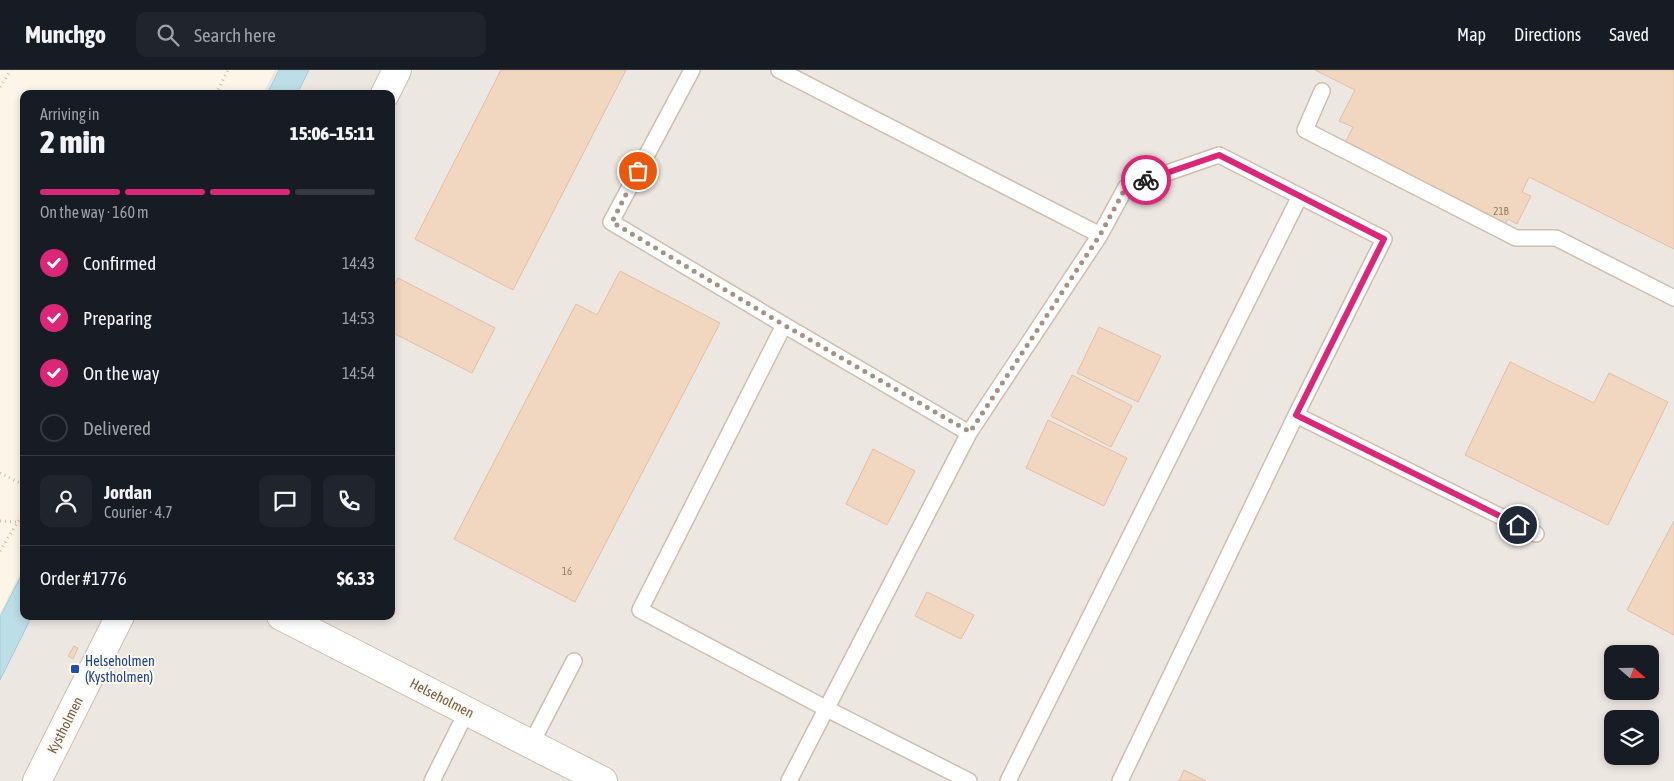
<!DOCTYPE html>
<html lang="en">
<head>
<meta charset="utf-8">
<style>
  body { margin:0; font-family:"Asap Condensed",sans-serif; background:#20242c; color:#f1f3f6; height:100vh; display:flex; flex-direction:column; font-size:19px; white-space:nowrap }
  * { box-sizing:border-box; margin:0 }
  p { font-size:16px; color:#9ea1a6 }
  .icon { flex:none; width:28px; height:28px; fill:none; stroke:currentColor; stroke-width:2; stroke-linecap:round; stroke-linejoin:round }
  .map { position:relative; flex:1; overflow:hidden }
  .sheet { position:absolute; left:20px; top:20px; width:375px; height:530px; display:flex; flex-direction:column; background:#171b24; border-radius:10px; box-shadow:0 2px 8px #0003 }
  .sheet>* { flex:none }
  .needle { width:32px; rotate:110deg }
  .fabs { position:absolute; left:1604px; top:575px; display:grid; gap:10px }
  .fabs a { display:grid; place-items:center; width:55px; height:55px; border-radius:10px; background:#171b24; box-shadow:0 2px 8px #0003; font-size:25px }
  .pin { position:absolute; display:grid; place-items:center; width:42px; height:42px; color:#fff; margin:-21px; border:2px solid #fff; border-radius:50%; box-shadow:0 1px 5px #0007 }
  .courier { position:absolute; display:grid; place-items:center; width:50px; height:50px; margin:-25px; border:4px solid #db2777; border-radius:50%; background:#fff; color:#222; box-shadow:0 1px 6px #0007 }
  .overview em { font-style:normal; font-weight:800 }
  .overview div { display:flex; flex-direction:column-reverse }
  .overview { display:flex; align-items:center; justify-content:space-between; height:85px; padding:0 20px }
  h1 { font-size:32px; font-weight:800; line-height:38px }
  .bar { display:grid; grid-template-columns:repeat(4,1fr); gap:8px 5px; align-content:center; height:60px; padding:0 20px }
  .bar i { height:6px; border-radius:4px; background:#363941 }
  .bar .on { background:#db2777 }
  .bar p { grid-column:span 4 }
  .line { display:flex; align-items:center; gap:12px; padding:0 20px; border-top:1px solid #363941 }
  .line div { flex:1 }
  .round { display:grid; place-items:center; flex:none; width:52px; height:52px; border-radius:10px; background:#20242c }
  ol { padding:0 20px; list-style:none }
  li { display:flex; align-items:center; gap:15px; height:55px }
  li p { margin-inline-start:auto }
  li .icon { padding:5px; border-radius:50%; background:#db2777; color:#fff; stroke-width:4 }
  li:last-child { color:#9ea1a6 }
  li i { width:28px; height:28px; border:2px solid #363941; border-radius:50% }
  header { display:flex; align-items:center; gap:30px; box-sizing:border-box; height:70px; padding:0 25px; background:#171b24; border-bottom:1px solid #363941 }
  header strong { font-size:24px }
  nav { display:flex; gap:28px; margin-inline-start:auto; font-size:18px }
  .search { width:350px; height:45px; background:#20242c; display:flex; align-items:center; gap:12px; box-sizing:border-box; padding:0 18px; border-radius:10px; color:#9ea1a6; font-size:19px }
  .map>svg:first-child { display:block }
  .industrial { fill:#ede7e1; fill-rule:evenodd }
  .water { fill:#bcdee6; stroke:#a2ccd8 }
  .building { fill:#f1d6c0; stroke:#e4bea0 }
  .lines { fill:none; stroke-linecap:round; stroke-linejoin:round }
  .lane-casing { stroke:#cebeae; stroke-width:18 }
  .street-casing { stroke:#cebeae; stroke-width:30 }
  .path { stroke:#d7baa2; stroke-width:3; stroke-dasharray:1 4; stroke-linecap:butt }
  .lane { stroke:#fff; stroke-width:15 }
  .street { stroke:#fff; stroke-width:28 }
  .done { stroke:#a59283; stroke-width:5; stroke-dasharray:0 9 }
  .route { stroke:#db2777; stroke-width:6 }
  .transit-dot { fill:#1a4fb4; stroke:#fff9ee; stroke-width:2 }
  .labels { text-anchor:middle; stroke-width:4; stroke-linejoin:round; paint-order:stroke }
  .number-label { font-size:11px; fill:#957b69 }
  .transit-label { font-size:14px; fill:#164399; stroke:#fff9ee; text-anchor:start }
  .street-label { font-size:14px; fill:#765d4c; stroke:#fff9ee }
</style>
</head>
<body>
<header>
<strong>Munchgo</strong>
<div class="search"><svg class="icon" aria-label="search" viewBox="0 0 24 24"><circle cx="10" cy="10" r="6"/><path d="M15 15l6 6"/></svg>Search here</div>
<nav><a>Map</a><a>Directions</a><a>Saved</a></nav>
</header>
<div class="map">
<svg width="1674" height="711" viewBox="0 0 1674 711">
  <rect width="100%" height="100%" fill="#fcf5e8"/>
  <!-- industrial -->
  <path class="industrial" d="M 275,0 L 1674,0 L 1674,711 L 0,711 L 0,543 L 24,496 L 24,546 L 391,546 L 391,24 L 263,24 ZM 1612,584 L 1650,584 L 1650,621 L 1612,621 ZM 1612,649 L 1650,649 L 1650,686 L 1612,686 Z"/>
  <!-- water -->
  <path class="water" d="M 279,0 L 309,0 L 297,24 L 267,24 Z
    M 24,500 L 24,546 L 32,546 L 0,610 L 0,547 Z"/>
  <!-- building -->
  <path class="building" d="M 501,0 L 626,0 L 513,220 L 415,169 Z
    M 1315,0 L 1674,0 L 1674,179 L 1529,107 L 1522,122 L 1531,126 L 1517,154 L 1508,149 L 1504,155 L 1344,75 L 1353,57 L 1339,51 L 1355,20 Z
    M 620,201 L 720,253 L 575,532 L 454,469 L 576,234 L 597,245 Z
    M 398,208 L 495,258 L 472,303 L 391,262 L 391,221 Z
    M 1099,257 L 1161,286 L 1138,332 L 1077,303 Z
    M 1510,292 L 1594,333 L 1609,303 L 1668,332 L 1608,455 L 1465,385 Z
    M 1072,305 L 1132,336 L 1111,377 L 1051,346 Z
    M 1048,350 L 1127,388 L 1104,436 L 1026,398 Z
    M 873,379 L 915,401 L 887,455 L 846,434 Z
    M 1674,451 L 1674,565 L 1627,540 Z
    M 927,522 L 974,545 L 961,569 L 915,546 Z
    M 74,576 L 78,578 L 73,589 L 68,586 Z
    M 1184,700 L 1206,711 L 1179,711 Z"/>
  <g class="lines">
    <defs>
      <path id="lane" d="M 692,0 L 611,152 L 784,255 L 969,363 L 1100,165 L 1126,117 L 1219,85 L 1384,169 L 1296,345 L 1120,711
        M 779,0 L 1100,165
        M 1322,21 L 1305,60 L 1516,168 L 1556,168 L 1674,228
        M 784,255 L 640,540 L 827,639 L 969,711
        M 1296,345 L 1536,464
        M 531,674 L 574,591
        M 432,711 L 467,641
        M 789,711 L 969,363
        M 1008,711 L 1300,126"/>
      <path id="street" d="M 385,24 L 397,0
        M 281,546 L 603,711
        M 37,711 L 120,546"/>
    </defs>
    <!-- lane casing -->
    <use href="#lane" class="lane-casing"/>
    <!-- street casing -->
    <use href="#street" class="street-casing"/>
    <!-- path -->
    <path class="path" d="M 0,17 L 11,0
      M 216,24 L 228,0
      M 0,403 L 24,415
      M 0,451 L 17,452
      M 0,481 L 24,442"/>
    <!-- lane -->
    <use href="#lane" class="lane"/>
    <!-- street -->
    <use href="#street" class="street"/>
  </g>
  <g class="lines">
    <!-- done -->
    <path class="done" d="M 638,101 L 612,152 L 784,255 L 970,362 L 1100,165 L 1126,117 L 1146,110"/>
    <!-- route -->
    <path class="route" d="M 1146,110 L 1219,85 L 1384,169 L 1296,345 L 1518,455"/>
  </g>
  <!-- markers -->
  <rect class="transit-dot" x="70" y="594" width="10" height="10" rx="2.5"/>
  <g class="labels">
    <!-- number labels -->
    <g class="number-label">
      <text x="1501" y="145">21B</text>
      <text x="567" y="505">16</text>
    </g>
    <!-- transit labels -->
    <g class="transit-label">
      <text x="85" y="596">Helseholmen<tspan x="85" dy="16">(Kystholmen)</tspan></text>
    </g>
    <!-- street labels -->
    <g class="street-label">
      <text transform="translate(442 628) rotate(27)" y="5">Helseholmen</text>
      <text transform="translate(65 655) rotate(-63)" y="5">Kystholmen</text>
    </g>
  </g>
</svg>
<div class="fabs">
<a><svg class="needle" viewBox="-14 -14 28 28"><path d="M0-13l5 13h-10z" fill="#e53935"/><path d="M0 13l5-13h-10z" fill="#9ea1a6"/></svg></a>
<a><svg class="icon" aria-label="layers" viewBox="0 0 24 24"><path d="M12 4l9 5-9 5-9-5zM3 14l9 5 9-5"/></svg></a>
</div>
<div class="pin" style="left:638px;top:101px;background:#ea580c"><svg class="icon" aria-label="bag" viewBox="0 0 24 24"><path d="M5 8h14l-1 12H6zM9 8a3 3 0 0 1 6 0"/></svg></div>
<div class="pin" style="left:1518px;top:455px;background:#1f2937"><svg class="icon" aria-label="home" viewBox="0 0 24 24"><path d="M3 11l9-7 9 7M6 9v11h12V9"/></svg></div>
<div class="courier" style="left:1146px;top:110px"><svg class="icon" aria-label="bike" viewBox="0 0 24 24"><circle cx="6" cy="16" r="4"/><circle cx="18" cy="16" r="4"/><path d="M6 16l4-8h5l3 8M10 8l3 8H6M13 5h3"/></svg></div>
<section class="sheet">
<div class="overview"><div><h1>2 min</h1><p>Arriving in</p></div><em>15:06–15:11</em></div>
<div class="bar"><i class="on"></i><i class="on"></i><i class="on"></i><i></i><p>On the way · 160 m</p></div>
<ol>
<li><svg class="icon" aria-label="check" viewBox="0 0 24 24"><path d="M5 12l5 5 9-10"/></svg>Confirmed<p>14:43</p></li>
<li><svg class="icon" aria-label="check" viewBox="0 0 24 24"><path d="M5 12l5 5 9-10"/></svg>Preparing<p>14:53</p></li>
<li><svg class="icon" aria-label="check" viewBox="0 0 24 24"><path d="M5 12l5 5 9-10"/></svg>On the way<p>14:54</p></li>
<li><i></i>Delivered</li>
</ol>
<div class="line" style="height:90px"><a class="round"><svg class="icon" aria-label="person" viewBox="0 0 24 24"><circle cx="12" cy="8" r="4"/><path d="M4 21q1-7 8-7t8 7"/></svg></a><div><b>Jordan</b><p>Courier · 4.7</p></div><a class="round"><svg class="icon" aria-label="chat" viewBox="0 0 24 24"><path d="M4 5h16v11H9l-5 4z"/></svg></a><a class="round"><svg class="icon" aria-label="phone" viewBox="0 0 24 24"><path d="M5 4h4l2 5-3 2q2 4 5 5l2-3 5 2v4C11 20 4 13 5 4z"/></svg></a></div>
<div class="line" style="height:65px"><div>Order #1776</div><b>$6.33</b></div>
</section>
</div>
</body>
</html>
